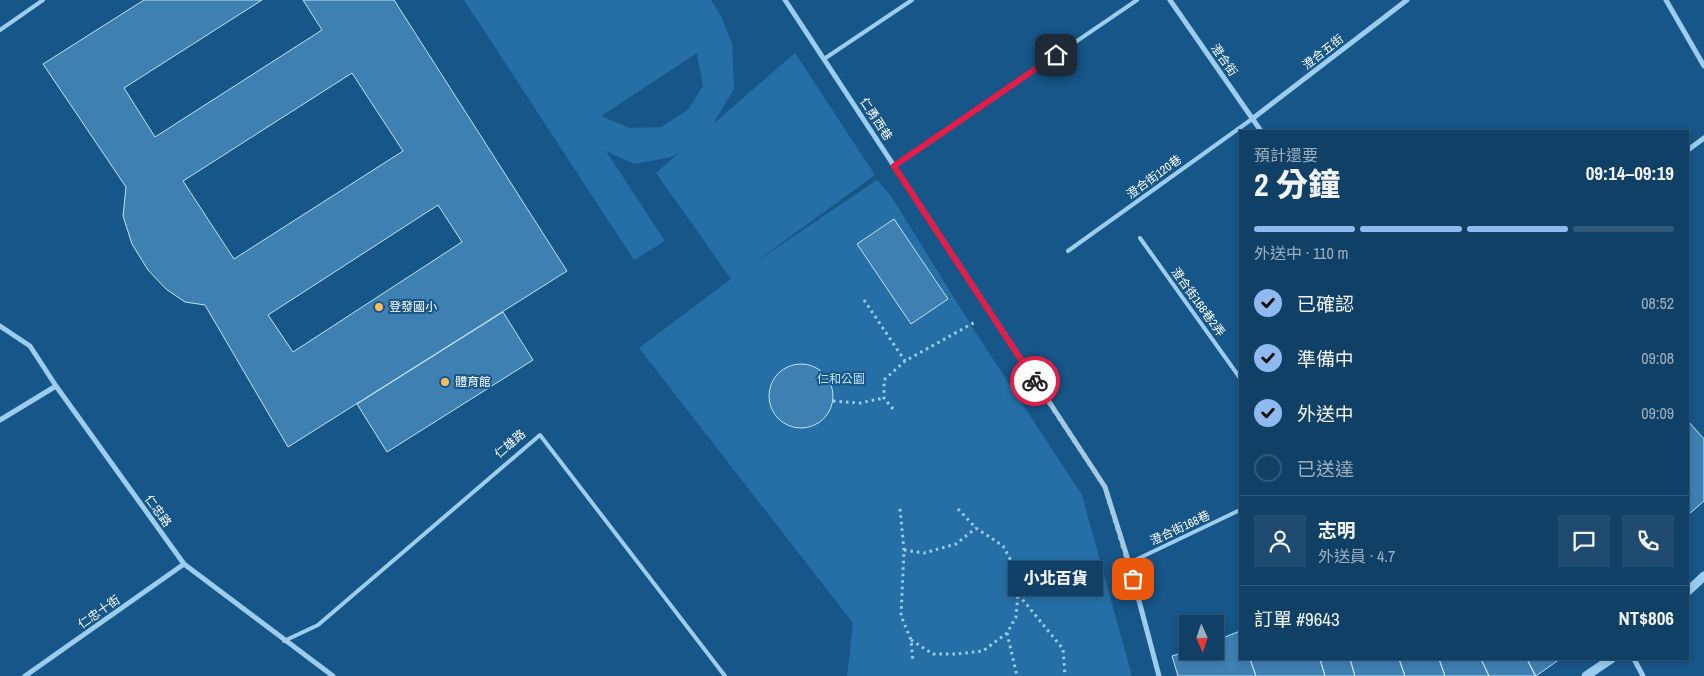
<!DOCTYPE html>
<html lang="zh-TW">
<head>
<meta charset="utf-8">
<style>
  body { margin:0; font-family:"Archivo Narrow","Noto Sans TC",sans-serif; background:#1e4b6f; color:#f1f3f6; height:100vh; display:flex; flex-direction:column; font-size:19px; white-space:nowrap }
  * { box-sizing:border-box; margin:0 }
  p { font-size:16px; color:#9cafbf }
  .icon { flex:none; width:28px; height:28px; fill:none; stroke:currentColor; stroke-width:2; stroke-linecap:round; stroke-linejoin:round }
  .map { position:relative; flex:1; overflow:hidden }
  .sheet { position:absolute; left:1239px; top:130px; width:450px; height:530px; display:flex; flex-direction:column; background:#104066; border-radius:0px; box-shadow:0 2px 8px #0003,0 0 0 1px #30597a }
  .sheet>* { flex:none }
  .needle { width:32px; rotate:177deg }
  .buttons { position:absolute; left:1179px; top:615px; display:grid; gap:10px }
  .buttons a { display:grid; place-items:center; width:45px; height:45px; border-radius:0px; background:#104066; box-shadow:0 2px 8px #0003,0 0 0 1px #30597a; font-size:25px }
  .pin { position:absolute; display:grid; place-items:center; width:42px; height:42px; color:#fff; margin:-21px; border-radius:10px; box-shadow:0 2px 8px #0006 }
  .courier { position:absolute; display:grid; place-items:center; width:50px; height:50px; margin:-25px; border:4px solid #e11d48; border-radius:50%; background:#fff; color:#222; box-shadow:0 1px 6px #0007 }
  .bubble { position:absolute; height:35px; border-radius:0px; background:#104066; box-shadow:0 2px 8px #0003,0 0 0 1px #30597a; font-size:16px; font-weight:800; line-height:35px; text-align:center }
  .head em { font-style:normal; font-weight:800 }
  .head div { display:flex; flex-direction:column-reverse }
  .head { display:flex; align-items:center; justify-content:space-between; height:85px; padding:0 15px }
  h1 { font-size:32px; font-weight:800; line-height:38px }
  .bar { display:grid; grid-template-columns:repeat(4,1fr); gap:8px 5px; align-content:center; height:60px; padding:0 15px }
  .bar i { height:6px; border-radius:4px; background:#30597a }
  .bar .on { background:#90b9f0 }
  .bar p { grid-column:span 4 }
  .line { display:flex; align-items:center; gap:12px; padding:0 15px; border-top:1px solid #30597a }
  .line div { flex:1 }
  .round { display:grid; place-items:center; flex:none; width:52px; height:52px; border-radius:0px; background:#1e4b6f }
  ol { padding:0 15px; list-style:none }
  li { display:flex; align-items:center; gap:15px; height:55px }
  li p { margin-inline-start:auto }
  li .icon { padding:5px; border-radius:50%; background:#90b9f0; color:#111; stroke-width:4 }
  li:last-child { color:#9cafbf }
  li i { width:28px; height:28px; border:2px solid #30597a; border-radius:50% }
  .map>svg:first-child { display:block }
  .green { fill:#256fa6; fill-rule:evenodd }
  .building { fill:#3e80b2; stroke:#c2e3fa; fill-rule:evenodd }
  .lines { fill:none; stroke-linecap:round; stroke-linejoin:round }
  .path { stroke:#9cccee; stroke-width:3; stroke-dasharray:2.5 4; stroke-linecap:butt }
  .service { stroke:#9cccee; stroke-width:4 }
  .minor { stroke:#9cccee; stroke-width:5 }
  .tertiary { stroke:#9cccee; stroke-width:9 }
  .done { stroke:#adc4d5; stroke-width:5; stroke-dasharray:0 9 }
  .route { stroke:#e11d48; stroke-width:6 }
  .poi-dot { fill:#ffba5a; stroke:#165688; stroke-width:2 }
  .labels { text-anchor:middle; stroke-width:4; stroke-linejoin:round; paint-order:stroke }
  .street-label { font-size:12px; fill:#fff; stroke:#165688 }
  .poi-label { font-size:12px; fill:#fff; stroke:#165688; text-anchor:start }
  .park-label { font-size:12px; fill:#c2e3fa; stroke:#165688 }
</style>
</head>
<body>
<div class="map">
<svg width="1704" height="676" viewBox="0 0 1704 676">
  <rect width="100%" height="100%" fill="#165688"/>
  <!-- green -->
  <path class="green" d="M 464,0 L 711,0 L 721,16 L 732,43 L 734,89 L 713,124 L 795,53 L 875,175 L 751,265 L 877,180 L 891,196 L 974,330 L 1082,495 L 1132,676 L 847,676 L 853,623 L 639,348 L 731,279 L 656,173 L 680,152 L 672,157 L 634,164 L 606,151 L 665,241 L 634,260 ZM 697,53 L 703,86 L 688,110 L 661,127 L 630,128 L 601,116 Z"/>
  <!-- building -->
  <path class="building" d="M 144,0 L 262,0 L 124,88 L 155,137 L 322,30 L 303,0 L 394,0 L 567,271 L 288,447 L 205,305 L 185,302 L 166,289 L 148,270 L 132,244 L 123,216 L 126,187 L 43,64 ZM 352,73 L 403,151 L 234,259 L 183,181 ZM 438,205 L 462,242 L 293,352 L 268,315 Z
    M 894,219 L 948,299 L 911,324 L 857,244 Z
    M 503,312 L 533,360 L 387,452 L 357,404 Z
    M769 396a32 32 0 1 1 64 0a32 32 0 1 1-64 0Z
    M 1688,421 L 1704,439 L 1704,501 L 1688,515 Z
    M 1240,631 L 1240,659 L 1250,659 L 1256,676 L 1178,676 L 1172,656 L 1188,651 L 1215,651 L 1215,641 Z
    M 1250,659 L 1320,659 L 1325,676 L 1256,676 Z
    M 1320,659 L 1350,659 L 1355,676 L 1325,676 Z
    M 1350,659 L 1399,659 L 1405,676 L 1355,676 Z
    M 1399,659 L 1439,659 L 1445,676 L 1405,676 Z
    M 1439,659 L 1481,659 L 1489,676 L 1445,676 Z
    M 1481,659 L 1527,659 L 1535,676 L 1489,676 Z
    M 1527,659 L 1560,659 L 1536,676 Z"/>
  <g class="lines">
    <!-- path -->
    <path class="path" d="M 864,300 L 905,361
      M 833,401 L 860,403 L 884,398
      M 893,409 L 884,398 L 884,380 L 905,361 L 977,321
      M 900,509 L 904,550 L 901,616 L 911,640 L 913,662
      M 958,509 L 976,528 L 1003,546 L 1014,566 L 1018,594 L 1063,649 L 1065,676
      M 904,550 L 924,553 L 956,544 L 976,528
      M 1007,633 L 1017,676
      M 911,640 L 933,654 L 957,654 L 983,651 L 1007,633 L 1016,617 L 1018,594"/>
    <!-- service -->
    <path class="service" d="M 0,30 L 43,0
      M 824,59 L 912,0
      M 894,166 L 1137,0
      M 1140,238 L 1240,378
      M 1068,251 L 1252,119
      M 1129,563 L 1240,510
      M 284,641 L 318,625 L 540,435 L 725,676"/>
    <!-- minor -->
    <path class="minor" d="M 785,0 L 1105,487 L 1129,563 L 1159,676
      M 1170,0 L 1261,131
      M 1666,0 L 1704,66
      M 1252,119 L 1407,0
      M 1688,150 L 1704,138
      M 0,326 L 30,346 L 56,386 L 184,564 L 333,676
      M 0,420 L 56,386
      M 1634,659 L 1643,676
      M 25,676 L 184,564"/>
    <!-- tertiary -->
    <path class="tertiary" d="M 1688,591 L 1704,576
      M 1586,676 L 1611,659"/>
  </g>
  <g class="lines">
    <!-- done -->
    <path class="done" d="M 1035,381 L 1105,487 L 1133,579"/>
    <!-- route -->
    <path class="route" d="M 1035,381 L 894,166 L 1056,55"/>
  </g>
  <!-- markers -->
  <g class="poi-dot">
    <circle cx="379" cy="307" r="5"/>
    <circle cx="445" cy="382" r="5"/>
  </g>
  <g class="labels">
    <!-- street labels -->
    <g class="street-label">
      <text transform="translate(1323 52) rotate(-38)" y="4">澄合五街</text>
      <text transform="translate(1224 60) rotate(55)" y="4">澄合街</text>
      <text transform="translate(876 119) rotate(57)" y="4">仁勇西巷</text>
      <text transform="translate(1154 177) rotate(-36)" y="4">澄合街120巷</text>
      <text transform="translate(1198 302) rotate(54)" y="4">澄合街168巷2弄</text>
      <text transform="translate(510 444) rotate(-41)" y="4">仁雄路</text>
      <text transform="translate(158 511) rotate(54)" y="4">仁忠路</text>
      <text transform="translate(1180 528) rotate(-25)" y="4">澄合街168巷</text>
      <text transform="translate(99 612) rotate(-35)" y="4">仁忠十街</text>
    </g>
    <!-- poi labels -->
    <g class="poi-label">
      <text x="389" y="311">登發國小</text>
      <text x="455" y="386">體育館</text>
    </g>
    <!-- park labels -->
    <g class="park-label">
      <text x="841" y="383">仁和公園</text>
    </g>
  </g>
</svg>
<div class="buttons">
<a><svg class="needle" viewBox="-14 -14 28 28"><path d="M0-13l5 13h-10z" fill="#e53935"/><path d="M0 13l5-13h-10z" fill="#9cafbf"/></svg></a>
</div>
<div class="pin" style="left:1133px;top:579px;background:#ea580c"><svg class="icon" aria-label="bag" viewBox="0 0 24 24"><path d="M5 8h14l-1 12H6zM9 8a3 3 0 0 1 6 0"/></svg></div>
<div class="pin" style="left:1056px;top:55px;background:#1f2937"><svg class="icon" aria-label="home" viewBox="0 0 24 24"><path d="M3 11l9-7 9 7M6 9v11h12V9"/></svg></div>
<div class="courier" style="left:1035px;top:381px"><svg class="icon" aria-label="bike" viewBox="0 0 24 24"><circle cx="6" cy="16" r="4"/><circle cx="18" cy="16" r="4"/><path d="M6 16l4-8h5l3 8M10 8l3 8H6M13 5h3"/></svg></div>
<div class="bubble" style="left:1008px;top:561px;width:95px">小北百貨</div>
<section class="sheet">
<div class="head"><div><h1>2 分鐘</h1><p>預計還要</p></div><em>09:14–09:19</em></div>
<div class="bar"><i class="on"></i><i class="on"></i><i class="on"></i><i></i><p>外送中 · 110 m</p></div>
<ol>
<li><svg class="icon" aria-label="check" viewBox="0 0 24 24"><path d="M5 12l5 5 9-10"/></svg>已確認<p>08:52</p></li>
<li><svg class="icon" aria-label="check" viewBox="0 0 24 24"><path d="M5 12l5 5 9-10"/></svg>準備中<p>09:08</p></li>
<li><svg class="icon" aria-label="check" viewBox="0 0 24 24"><path d="M5 12l5 5 9-10"/></svg>外送中<p>09:09</p></li>
<li><i></i>已送達</li>
</ol>
<div class="line" style="height:90px"><a class="round"><svg class="icon" aria-label="person" viewBox="0 0 24 24"><circle cx="12" cy="8" r="4"/><path d="M4 21q1-7 8-7t8 7"/></svg></a><div><b>志明</b><p>外送員 · 4.7</p></div><a class="round"><svg class="icon" aria-label="chat" viewBox="0 0 24 24"><path d="M4 5h16v11H9l-5 4z"/></svg></a><a class="round"><svg class="icon" aria-label="phone" viewBox="0 0 24 24"><path d="M5 4h4l2 5-3 2q2 4 5 5l2-3 5 2v4C11 20 4 13 5 4z"/></svg></a></div>
<div class="line" style="height:65px"><div>訂單 #9643</div><b>NT$806</b></div>
</section>
</div>
</body>
</html>
